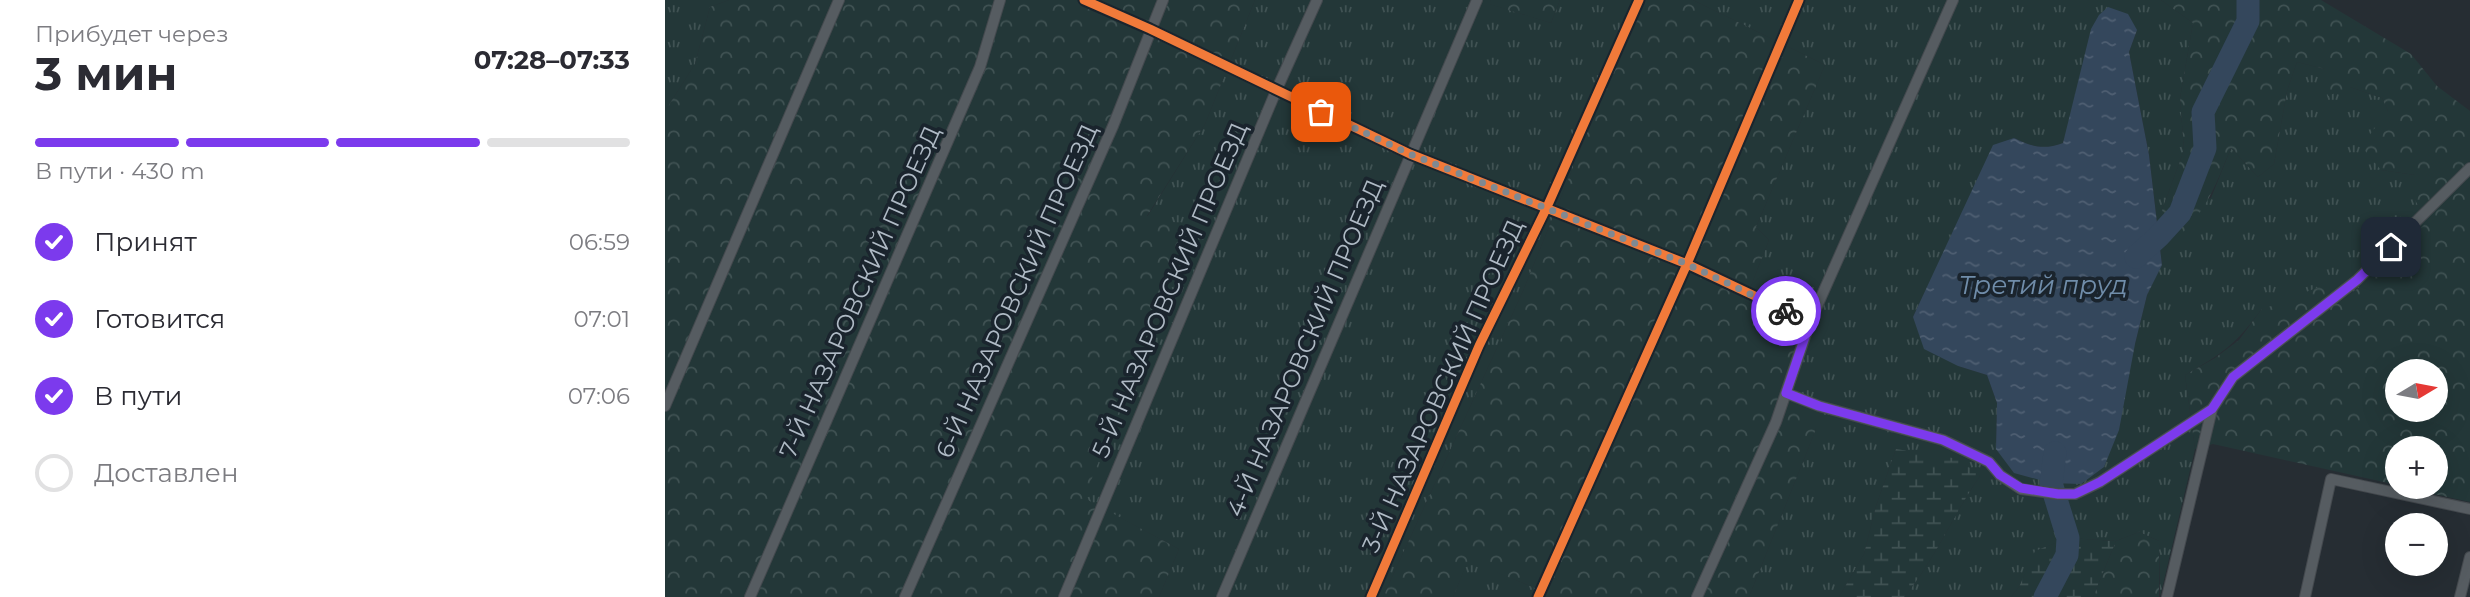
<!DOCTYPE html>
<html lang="ru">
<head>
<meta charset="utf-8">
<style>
  body { margin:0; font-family:Montserrat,sans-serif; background:#f2f2f3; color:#2b2b33; height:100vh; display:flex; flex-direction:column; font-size:26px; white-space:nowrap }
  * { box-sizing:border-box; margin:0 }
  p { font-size:23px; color:#7c7c81 }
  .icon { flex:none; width:38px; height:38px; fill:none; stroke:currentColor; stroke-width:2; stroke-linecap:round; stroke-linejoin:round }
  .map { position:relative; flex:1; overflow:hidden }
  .drawer { display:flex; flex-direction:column; background:#fff; width:665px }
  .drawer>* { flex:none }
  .needle { width:46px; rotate:80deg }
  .buttons { position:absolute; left:1720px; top:359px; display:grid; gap:14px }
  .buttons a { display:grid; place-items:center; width:63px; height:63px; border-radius:50%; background:#fff; box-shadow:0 7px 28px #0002; font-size:35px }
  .pin { position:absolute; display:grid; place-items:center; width:60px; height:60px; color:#fff; margin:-30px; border-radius:14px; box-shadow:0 4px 10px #0006 }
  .courier { position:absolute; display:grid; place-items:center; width:70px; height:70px; margin:-35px; border:5px solid #7c3aed; border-radius:50%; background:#fff; color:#222; box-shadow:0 2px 9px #0007 }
  .head em { font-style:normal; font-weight:700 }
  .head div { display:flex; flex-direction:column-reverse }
  .head { display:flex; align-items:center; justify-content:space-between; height:119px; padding:0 35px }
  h1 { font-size:46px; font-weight:700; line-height:52px }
  .bar { display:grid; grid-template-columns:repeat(4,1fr); gap:10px 7px; align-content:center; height:84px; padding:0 35px }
  .bar i { height:9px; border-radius:5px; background:#e1e1e2 }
  .bar .on { background:#7c3aed }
  .bar p { grid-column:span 4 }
  ol { padding:0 35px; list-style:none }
  li { display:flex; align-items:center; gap:21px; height:77px }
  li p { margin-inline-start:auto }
  li .icon { padding:7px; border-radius:50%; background:#7c3aed; color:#fff; stroke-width:4 }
  li:last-child { color:#7c7c81 }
  li i { width:38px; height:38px; border:4px solid #e1e1e2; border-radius:50% }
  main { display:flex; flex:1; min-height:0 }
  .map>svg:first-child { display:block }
  .grass { fill:url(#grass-tufts); fill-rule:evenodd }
  .forest { fill:url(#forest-crowns); fill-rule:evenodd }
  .wetland { fill:url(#wetland-marsh) }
  .water { fill:url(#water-ripples) }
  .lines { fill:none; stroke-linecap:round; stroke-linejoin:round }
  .river { stroke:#34475c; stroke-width:23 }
  .minor-casing { stroke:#44494e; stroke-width:12 }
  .minor { stroke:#565c61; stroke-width:10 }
  .cycleway-casing { stroke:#1a242d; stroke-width:13 }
  .cycleway { stroke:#f17a3a; stroke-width:9 }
  .done { stroke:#7f8992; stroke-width:7; stroke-dasharray:0 12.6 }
  .route { stroke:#7c3aed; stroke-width:9 }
  .labels { text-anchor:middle; stroke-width:7; stroke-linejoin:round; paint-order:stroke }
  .street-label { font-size:24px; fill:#afbac5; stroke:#1a242d }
  .water-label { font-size:26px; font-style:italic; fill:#708daa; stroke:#1a242d }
</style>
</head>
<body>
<main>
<section class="drawer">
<div class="head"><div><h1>3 мин</h1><p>Прибудет через</p></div><em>07:28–07:33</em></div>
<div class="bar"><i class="on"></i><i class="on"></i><i class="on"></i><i></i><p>В пути · 430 m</p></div>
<ol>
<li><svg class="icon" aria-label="check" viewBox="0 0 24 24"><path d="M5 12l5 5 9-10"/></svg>Принят<p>06:59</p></li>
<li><svg class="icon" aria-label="check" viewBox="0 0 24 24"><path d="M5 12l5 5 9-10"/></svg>Готовится<p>07:01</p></li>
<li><svg class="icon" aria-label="check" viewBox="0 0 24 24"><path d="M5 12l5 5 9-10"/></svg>В пути<p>07:06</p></li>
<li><i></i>Доставлен</li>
</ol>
</section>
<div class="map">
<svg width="1805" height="597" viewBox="0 0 1805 597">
  <defs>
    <pattern id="grass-tufts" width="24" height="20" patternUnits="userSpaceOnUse" patternTransform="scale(1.75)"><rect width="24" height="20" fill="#233738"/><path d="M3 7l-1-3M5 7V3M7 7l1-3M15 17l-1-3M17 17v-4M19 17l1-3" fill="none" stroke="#405253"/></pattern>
    <pattern id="forest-crowns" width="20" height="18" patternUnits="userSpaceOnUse" patternTransform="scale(1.75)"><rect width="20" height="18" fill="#233738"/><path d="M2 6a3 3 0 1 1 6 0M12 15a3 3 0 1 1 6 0" fill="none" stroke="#405253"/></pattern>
    <pattern id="wetland-marsh" width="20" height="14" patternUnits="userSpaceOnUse" patternTransform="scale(1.75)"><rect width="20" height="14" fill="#233738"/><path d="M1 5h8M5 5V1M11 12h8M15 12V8" fill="none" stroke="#405253"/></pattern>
    <pattern id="water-ripples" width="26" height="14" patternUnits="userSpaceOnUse" patternTransform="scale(1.75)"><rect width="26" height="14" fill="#34475c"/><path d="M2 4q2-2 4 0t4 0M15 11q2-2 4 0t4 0" fill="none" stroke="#4f5f72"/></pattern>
  </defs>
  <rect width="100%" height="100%" fill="#262d33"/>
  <!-- grass -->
  <path class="grass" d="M 0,0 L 64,0 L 45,7 L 30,64 L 0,111 Z
    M 590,0 L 826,0 L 825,4 L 886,23 L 895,0 L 976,0 L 858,291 L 718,597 L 494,597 L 514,549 L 418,498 L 528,227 L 482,217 L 540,124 Z
    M 1028,0 L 1496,0 L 1528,23 L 1515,98 L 1519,150 L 1497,210 L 1546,198 L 1566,148 L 1593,177 L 1609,164 L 1622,91 L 1632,62 L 1660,69 L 1685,87 L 1717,98 L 1723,111 L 1716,170 L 1750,175 L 1750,199 L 1762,223 L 1699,284 L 1674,302 L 1596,310 C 1571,344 1557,354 1520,375 L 1530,449 L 1495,597 L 1494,541 L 1474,532 L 1451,541 L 1403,538 L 1371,551 L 1354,587 L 1346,597 L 1239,597 C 1270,560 1288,515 1315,476 L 1231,449 L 1211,506 L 1199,554 L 1174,597 L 1084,597 L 1151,429 L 1125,403 L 1136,333 L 1080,301 L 1104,240 L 1091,227 L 1160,65 ZM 1472,30 L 1464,52 L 1484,155 L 1497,264 L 1482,295 L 1470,344 L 1331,449 L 1332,403 L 1322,375 L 1293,366 L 1248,317 L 1268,275 L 1349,138 C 1367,147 1379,150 1398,143 L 1405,119 Z
    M 803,560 L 870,588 L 871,597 L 788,597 Z"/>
  <!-- forest -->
  <path class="forest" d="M 64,0 L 590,0 L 540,124 L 482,216 L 528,227 L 419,498 L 514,549 L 494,597 L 0,597 L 0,111 L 30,64 L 45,7 Z
    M 826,0 L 895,0 L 886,23 L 824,4 Z
    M 976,0 L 1028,0 L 1160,65 L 1091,227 L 1104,240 L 1080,301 L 1136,333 L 1125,403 L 1146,411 L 1151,429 L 1084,597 L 871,597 L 870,588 L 803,561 L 788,597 L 718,597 L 858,291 Z
    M 1496,0 L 1656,0 L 1746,54 L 1772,86 L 1805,111 L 1805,502 L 1737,487 L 1771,486 L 1771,448 L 1732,448 L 1732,485 L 1548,444 L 1530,449 L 1520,375 L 1550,358 L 1574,340 L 1596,310 L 1656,286 L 1674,302 L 1699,284 L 1761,223 L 1750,199 L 1750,175 L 1716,170 L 1696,146 L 1723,111 L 1717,98 L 1685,87 L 1663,96 L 1660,69 L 1632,62 L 1622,91 L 1609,164 L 1593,177 L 1566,148 C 1549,189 1541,213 1507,243 L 1497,210 L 1519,150 L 1515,98 L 1528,23 ZM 1732,371 L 1771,371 L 1771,410 L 1732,410 Z
    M 1474,532 L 1494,541 L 1494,597 L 1428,597 L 1451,541 Z"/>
  <!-- wetland -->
  <path class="wetland" d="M 1231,449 L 1294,459 L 1315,476 C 1288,515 1270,560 1239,597 L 1174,597 L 1199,554 L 1211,506 Z
    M 1403,538 L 1451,541 L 1428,597 L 1346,597 L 1354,587 L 1370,551 Z"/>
  <!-- water -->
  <path class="water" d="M 1443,7 L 1463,14 L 1472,30 L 1464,52 L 1484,155 L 1497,265 L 1482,295 L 1470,344 L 1454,430 L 1439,467 L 1416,484 L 1386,483 L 1349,473 L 1331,449 L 1332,403 L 1322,375 L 1293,366 L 1259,349 L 1248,317 L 1328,145 L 1349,138 C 1367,147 1379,150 1398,143 L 1426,29 L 1434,15 Z"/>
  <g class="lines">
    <!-- river -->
    <path class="river" d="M 1471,257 L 1494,236 L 1515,213 L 1540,148 L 1538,112 L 1583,21 L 1583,0
      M 1380,597 L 1402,555 L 1403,538 L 1386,483 L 1390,453"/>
    <defs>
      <path id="minor" d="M 419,0 L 485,29 L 745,154 L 1022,264 L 1145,322
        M 1121,393 L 1154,406 L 1278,440 L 1324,462 L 1335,475 L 1356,489 L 1393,494 L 1410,494 L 1435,482 L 1547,409
        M 0,406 L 174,0
        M 85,597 L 315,67 L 335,0
        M 240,597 L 448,126 L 498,0
        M 399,597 L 611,91 L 652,0
        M 557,597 L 812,0
        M 706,597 L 814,346 L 882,207 L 974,0
        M 873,597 L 1022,264 L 1134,0
        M 1032,597 L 1111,422 L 1145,322 L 1288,0
        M 1502,597 L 1547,409 L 1568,377 L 1692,280 L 1805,168
        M 1640,597 L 1666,479 L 1805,509
        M 1795,597 L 1805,557"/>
    </defs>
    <!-- minor casing -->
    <use href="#minor" class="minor-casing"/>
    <!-- minor -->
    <use href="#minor" class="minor"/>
    <defs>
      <path id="cycleway" d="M 419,0 L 485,29 L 745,154 L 1022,264 L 1145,322
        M 706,597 L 814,346 L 882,207 L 974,0
        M 873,597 L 1022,264 L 1134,0"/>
    </defs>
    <!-- cycleway casing -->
    <use href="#cycleway" class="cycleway-casing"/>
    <!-- cycleway -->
    <use href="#cycleway" class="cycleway"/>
  </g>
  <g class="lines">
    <!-- done -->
    <path class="done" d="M 656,112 L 745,154 L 1022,264 L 1121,311"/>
    <!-- route -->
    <path class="route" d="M 1121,311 L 1145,322 L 1121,393 L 1154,406 L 1278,440 L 1324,462 L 1335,475 L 1356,488 L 1393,494 L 1410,494 L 1435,482 L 1547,409 L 1568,377 L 1692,280 L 1726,247"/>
  </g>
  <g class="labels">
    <!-- street labels -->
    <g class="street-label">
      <text transform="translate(505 290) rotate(-67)" y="8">5-Й НАЗАРОВСКИЙ ПРОЕЗД</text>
      <text transform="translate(352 291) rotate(-66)" y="8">6-Й НАЗАРОВСКИЙ ПРОЕЗД</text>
      <text transform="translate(195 292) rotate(-66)" y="8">7-Й НАЗАРОВСКИЙ ПРОЕЗД</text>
      <text transform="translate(640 348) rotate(-67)" y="8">4-Й НАЗАРОВСКИЙ ПРОЕЗД</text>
      <text transform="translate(778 386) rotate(-66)" y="8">3-Й НАЗАРОВСКИЙ ПРОЕЗД</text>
    </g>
    <!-- water labels -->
    <g class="water-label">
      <text x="1378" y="294">Третий пруд</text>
    </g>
  </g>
</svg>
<div class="buttons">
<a><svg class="needle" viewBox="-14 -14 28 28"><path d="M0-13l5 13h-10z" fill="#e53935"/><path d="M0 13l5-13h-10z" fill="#7c7c81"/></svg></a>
<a>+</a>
<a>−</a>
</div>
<div class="pin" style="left:656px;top:112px;background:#ea580c"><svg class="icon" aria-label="bag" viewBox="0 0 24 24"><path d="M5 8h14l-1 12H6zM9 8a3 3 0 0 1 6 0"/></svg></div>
<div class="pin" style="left:1726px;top:247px;background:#1f2937"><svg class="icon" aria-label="home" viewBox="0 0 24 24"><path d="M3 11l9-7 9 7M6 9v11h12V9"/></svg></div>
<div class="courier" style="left:1121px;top:311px"><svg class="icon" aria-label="bike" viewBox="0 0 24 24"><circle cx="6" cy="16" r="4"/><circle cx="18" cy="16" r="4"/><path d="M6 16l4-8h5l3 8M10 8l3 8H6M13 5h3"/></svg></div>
</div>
</main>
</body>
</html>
